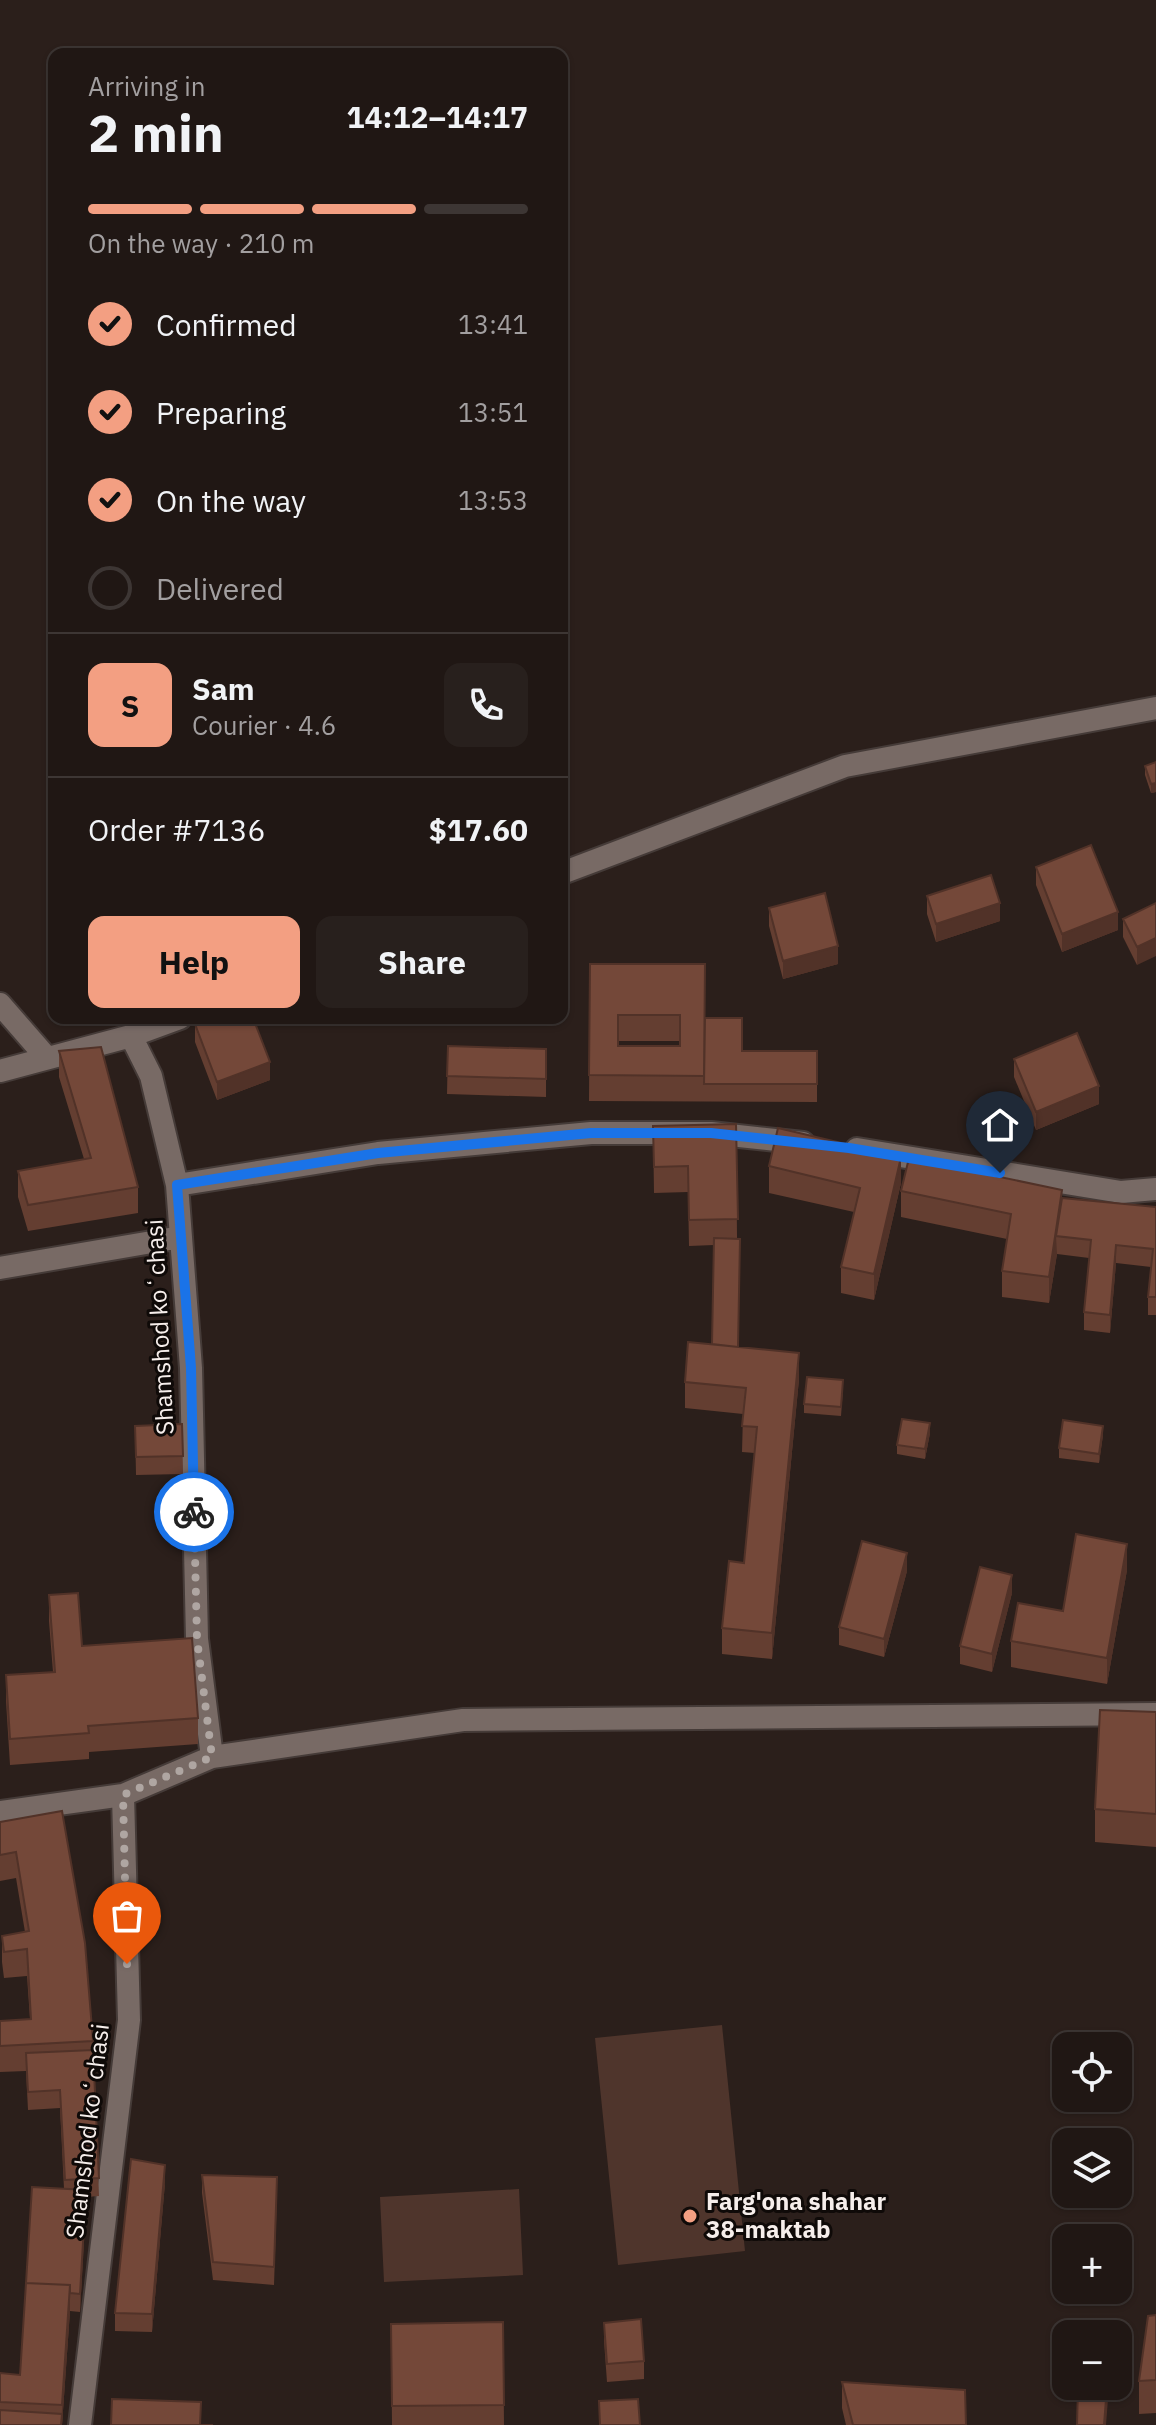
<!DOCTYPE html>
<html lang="en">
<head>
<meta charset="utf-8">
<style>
  body { margin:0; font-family:"IBM Plex Sans",sans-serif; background:#28201d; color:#f1f3f6; height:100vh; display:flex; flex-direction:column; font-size:30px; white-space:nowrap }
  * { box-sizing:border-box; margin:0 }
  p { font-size:26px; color:#a29fa0 }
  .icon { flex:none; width:44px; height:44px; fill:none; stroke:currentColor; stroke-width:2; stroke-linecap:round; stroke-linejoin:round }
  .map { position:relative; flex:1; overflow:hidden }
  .drawer { position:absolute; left:48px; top:48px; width:520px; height:976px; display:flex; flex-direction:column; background:#201714; border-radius:16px; box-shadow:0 2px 6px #0004,0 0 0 2px #3d3634 }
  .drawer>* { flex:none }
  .controls { position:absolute; left:1052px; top:2032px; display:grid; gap:16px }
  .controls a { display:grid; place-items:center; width:80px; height:80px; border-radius:16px; background:#201714; box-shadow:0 2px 6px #0004,0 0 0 2px #3d3634; font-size:40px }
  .pin { position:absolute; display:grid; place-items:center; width:68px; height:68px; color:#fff; margin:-82px -34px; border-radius:50% 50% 50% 0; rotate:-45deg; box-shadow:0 0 8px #0007 }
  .pin .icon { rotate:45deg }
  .courier { position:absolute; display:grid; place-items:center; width:80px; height:80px; margin:-40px; border:6px solid #1a73e8; border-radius:50%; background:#fff; color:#222; box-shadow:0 2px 10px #0007 }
  .summary em { font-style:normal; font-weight:700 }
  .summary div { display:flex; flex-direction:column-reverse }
  .summary { display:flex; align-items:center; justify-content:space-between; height:136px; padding:0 40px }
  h1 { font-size:52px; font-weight:700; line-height:60px }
  .bar { display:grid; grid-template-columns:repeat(4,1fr); gap:12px 8px; align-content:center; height:96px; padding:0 40px }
  .bar i { height:10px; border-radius:6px; background:#3d3634 }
  .bar .on { background:#f39f82 }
  .bar p { grid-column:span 4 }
  .line { display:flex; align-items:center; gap:20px; padding:0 40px; border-top:2px solid #3d3634 }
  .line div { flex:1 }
  .round { display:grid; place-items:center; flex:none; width:84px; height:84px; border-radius:16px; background:#28201d }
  ol { padding:0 40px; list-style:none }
  li { display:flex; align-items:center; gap:24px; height:88px }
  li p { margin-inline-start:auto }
  li .icon { padding:8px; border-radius:50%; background:#f39f82; color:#111; stroke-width:4 }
  li:last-child { color:#a29fa0 }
  li i { width:44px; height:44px; border:4px solid #3d3634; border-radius:50% }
  .action { display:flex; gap:16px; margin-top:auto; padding:16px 40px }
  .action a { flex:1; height:92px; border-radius:16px; background:#f39f82; color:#111; font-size:32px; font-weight:700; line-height:92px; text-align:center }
  .action a+a { background:#28201d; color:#f1f3f6 }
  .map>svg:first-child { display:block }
  .green { fill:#4f352c }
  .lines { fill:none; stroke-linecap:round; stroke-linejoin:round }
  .minor-casing { stroke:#453b38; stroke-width:26 }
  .minor { stroke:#786a65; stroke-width:22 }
  .wall { fill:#643e31; fill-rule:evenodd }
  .shaded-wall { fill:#513228 }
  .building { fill:#744839; stroke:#513228; stroke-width:2; fill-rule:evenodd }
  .done { stroke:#afa6a2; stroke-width:8; stroke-dasharray:0 14.4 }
  .route { stroke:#1a73e8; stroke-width:10 }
  .poi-dot { fill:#f39f82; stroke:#0f0a08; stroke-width:3 }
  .labels { text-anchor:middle; stroke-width:6; stroke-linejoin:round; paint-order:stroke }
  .street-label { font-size:24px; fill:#f6eeeb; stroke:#0f0a08 }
  .poi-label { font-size:24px; font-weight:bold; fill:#f6eeeb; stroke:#0f0a08; text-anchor:start }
</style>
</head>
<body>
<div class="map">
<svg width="1156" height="2425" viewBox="0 0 1156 2425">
  <rect width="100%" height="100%" fill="#2b1f1b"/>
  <!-- green -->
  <path class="green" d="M 722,2025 L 745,2251 L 618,2265 L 595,2038 Z
    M 519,2189 L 523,2275 L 384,2282 L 380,2197 Z"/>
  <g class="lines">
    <defs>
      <path id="minor" d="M 562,873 L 845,766 L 1156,708
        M 0,1004 L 47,1058
        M 131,1036 L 180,1018
        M 0,1071 L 131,1036 L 151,1076 L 177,1185 L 191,1368 L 197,1639 L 212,1757
        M 857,1149 L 1121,1192 L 1156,1189
        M 177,1185 L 378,1153 L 591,1133 L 711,1133 L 803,1143
        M 0,1268 L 181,1237
        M 0,1812 L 123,1795 L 212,1757 L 463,1720 L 1156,1714
        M 80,2425 L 129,2020 L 123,1795"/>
    </defs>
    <!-- minor casing -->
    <use href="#minor" class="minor-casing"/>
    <!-- minor -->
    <use href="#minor" class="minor"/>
  </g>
  <!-- wall -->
  <path class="wall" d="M 1156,762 L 1156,792 L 1151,793 L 1145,775 L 1145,766 Z
    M 1036,867 L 1118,930 L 1062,952 L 1036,885 Z
    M 927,896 L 1000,921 L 936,942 L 927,914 Z
    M 1156,903 L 1137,965 L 1123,937 L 1123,919 Z
    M 769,908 L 838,964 L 783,979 L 769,926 Z
    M 590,964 L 705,1018 L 742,1051 L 817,1051 L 817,1102 L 589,1101 ZM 618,1041 L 680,1041 L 680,1046 L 618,1046 Z
    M 195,1024 L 270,1080 L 217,1100 L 195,1042 Z
    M 448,1046 L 546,1049 L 546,1097 L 447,1094 Z
    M 59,1051 L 138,1187 L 138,1213 L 28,1231 L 18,1197 L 18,1171 L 84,1159 L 59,1077 Z
    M 1014,1059 L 1099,1104 L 1036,1130 L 1014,1077 Z
    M 736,1124 L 738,1347 L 799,1379 L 772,1659 L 722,1654 L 722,1628 L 744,1563 L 755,1453 L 742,1452 L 743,1414 L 685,1408 L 685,1382 L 712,1344 L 714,1245 L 689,1246 L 688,1192 L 654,1193 L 653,1126 Z
    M 769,1166 L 901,1183 L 874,1300 L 841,1293 L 841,1267 L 854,1212 L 769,1193 Z
    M 901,1191 L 1062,1199 L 1156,1207 L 1156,1315 L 1148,1315 L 1148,1297 L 1151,1267 L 1116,1263 L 1110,1333 L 1084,1330 L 1084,1312 L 1089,1258 L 1057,1254 L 1049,1303 L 1002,1297 L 1002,1271 L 1007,1239 L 901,1217 Z
    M 843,1389 L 841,1416 L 804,1413 L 804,1404 Z
    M 182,1424 L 183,1474 L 136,1475 L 135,1426 Z
    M 930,1433 L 925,1459 L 897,1454 L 897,1445 Z
    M 1103,1435 L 1099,1463 L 1059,1458 L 1059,1448 Z
    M 1127,1570 L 1107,1684 L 1011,1667 L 1011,1641 Z
    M 907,1571 L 884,1657 L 839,1645 L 839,1627 Z
    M 1012,1593 L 992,1672 L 960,1664 L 960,1646 Z
    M 49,1595 L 82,1646 L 198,1718 L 198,1744 L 89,1752 L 89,1759 L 10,1765 L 6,1701 L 6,1675 L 53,1672 L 49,1621 Z
    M 1156,1712 L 1156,1847 L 1095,1842 L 1095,1809 Z
    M 62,1811 L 93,2041 L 99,2196 L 86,2197 L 80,2312 L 70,2311 L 62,2425 L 0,2425 L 0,2373 L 20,2375 L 64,2189 L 60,2108 L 28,2110 L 26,2071 L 0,2072 L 0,2021 L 30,2019 L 27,1976 L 4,1978 L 2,1962 L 2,1936 L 25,1932 L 16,1878 L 0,1881 L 0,1822 Z
    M 202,2175 L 277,2195 L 274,2285 L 213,2280 L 202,2193 Z
    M 165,2183 L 152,2332 L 115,2331 L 115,2313 Z
    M 1156,2315 L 1156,2413 L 1139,2414 L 1139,2381 Z
    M 503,2322 L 504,2425 L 392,2425 L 391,2324 Z
    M 604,2323 L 644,2361 L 644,2379 L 607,2382 L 604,2341 Z
    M 842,2382 L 966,2425 L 846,2425 L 842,2408 Z"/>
  <!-- shaded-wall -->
  <path class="shaded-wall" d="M 1156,783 L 1156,792 L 1151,793 L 1151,784 Z
    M 1000,903 L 1000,921 L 936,942 L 936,924 Z
    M 1118,912 L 1118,930 L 1062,952 L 1062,934 Z
    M 1156,938 L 1156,956 L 1137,965 L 1137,947 Z
    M 838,946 L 838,964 L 783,979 L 783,961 Z
    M 270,1062 L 270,1080 L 217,1100 L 217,1082 Z
    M 1099,1086 L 1099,1104 L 1036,1130 L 1036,1112 Z
    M 901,1157 L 901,1183 L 874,1300 L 874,1274 Z
    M 1062,1190 L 1062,1216 L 1056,1236 L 1057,1254 L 1049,1303 L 1049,1277 Z
    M 1116,1245 L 1116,1263 L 1110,1333 L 1110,1315 Z
    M 799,1353 L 799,1379 L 772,1659 L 772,1633 Z
    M 930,1423 L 930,1433 L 925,1459 L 925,1449 Z
    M 1103,1426 L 1103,1435 L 1099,1463 L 1099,1454 Z
    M 1127,1544 L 1127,1570 L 1107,1684 L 1107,1658 Z
    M 907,1553 L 907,1571 L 884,1657 L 884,1639 Z
    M 1012,1575 L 1012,1593 L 992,1672 L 992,1654 Z
    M 165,2165 L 165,2183 L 152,2332 L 152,2314 Z
    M 86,2190 L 86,2208 L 80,2312 L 80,2294 Z
    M 70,2285 L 70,2311 L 62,2425 L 61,2425 Z
    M 1107,2386 L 1109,2386 L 1106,2425 L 1104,2425 Z"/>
  <!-- building -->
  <path class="building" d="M 1156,762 L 1156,783 L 1151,784 L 1145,766 Z
    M 1091,845 L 1118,912 L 1062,934 L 1036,867 Z
    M 991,875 L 1000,903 L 936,924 L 927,896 Z
    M 825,893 L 838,946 L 783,961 L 769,908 Z
    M 1156,903 L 1156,938 L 1137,947 L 1123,919 Z
    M 590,964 L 705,964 L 704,1076 L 589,1075 ZM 618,1015 L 680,1015 L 680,1046 L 618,1046 Z
    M 212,1018 L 253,1018 L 270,1062 L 217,1082 L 195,1024 Z
    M 705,1018 L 742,1018 L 742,1051 L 817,1051 L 817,1084 L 704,1084 Z
    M 1077,1033 L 1099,1086 L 1036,1112 L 1014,1059 Z
    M 448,1046 L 546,1049 L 546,1079 L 447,1076 Z
    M 101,1047 L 138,1187 L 28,1205 L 18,1171 L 91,1158 L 59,1051 Z
    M 736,1124 L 738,1219 L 689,1220 L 688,1166 L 654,1167 L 653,1126 Z
    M 778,1128 L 901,1157 L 874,1274 L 841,1267 L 860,1188 L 769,1166 Z
    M 909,1158 L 1062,1190 L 1049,1277 L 1002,1271 L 1011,1214 L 901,1191 Z
    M 1062,1198 L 1156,1207 L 1156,1297 L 1148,1297 L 1153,1249 L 1116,1245 L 1110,1315 L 1084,1312 L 1091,1240 L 1056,1236 Z
    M 714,1238 L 740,1239 L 738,1347 L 712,1344 Z
    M 688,1342 L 799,1353 L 772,1633 L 722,1628 L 729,1561 L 744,1563 L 757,1427 L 742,1426 L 746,1388 L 685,1382 Z
    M 807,1377 L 843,1380 L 841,1407 L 804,1404 Z
    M 902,1419 L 930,1423 L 925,1449 L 897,1445 Z
    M 1063,1420 L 1103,1426 L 1099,1454 L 1059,1448 Z
    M 182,1424 L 183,1456 L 136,1457 L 135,1426 Z
    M 1076,1534 L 1127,1544 L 1107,1658 L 1011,1641 L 1018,1603 L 1063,1611 Z
    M 862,1541 L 907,1553 L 884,1639 L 839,1627 Z
    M 980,1567 L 1012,1575 L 992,1654 L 960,1646 Z
    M 78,1593 L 82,1646 L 192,1638 L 198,1718 L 88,1726 L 89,1733 L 10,1739 L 6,1675 L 55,1672 L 49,1595 Z
    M 1100,1710 L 1156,1712 L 1156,1814 L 1095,1809 Z
    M 62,1811 L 85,1943 L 93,2041 L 0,2046 L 0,2021 L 31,2019 L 27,1949 L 4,1952 L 2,1936 L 29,1931 L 16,1852 L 0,1855 L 0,1822 Z
    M 93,2050 L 99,2178 L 65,2180 L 60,2090 L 28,2092 L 26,2053 Z
    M 131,2159 L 165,2165 L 152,2314 L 115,2313 Z
    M 202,2175 L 277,2177 L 274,2267 L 213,2262 Z
    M 32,2187 L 86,2190 L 80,2294 L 70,2293 L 70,2285 L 26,2283 Z
    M 26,2283 L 70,2285 L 62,2405 L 0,2402 L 0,2373 L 20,2375 Z
    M 1156,2315 L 1156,2380 L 1139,2381 L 1148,2316 Z
    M 641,2319 L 644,2361 L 607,2364 L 604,2323 Z
    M 503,2322 L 504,2405 L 392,2406 L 391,2324 Z
    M 842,2382 L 965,2390 L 966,2425 L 853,2425 Z
    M 1078,2386 L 1107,2386 L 1104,2425 L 1077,2425 Z
    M 112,2399 L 201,2402 L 200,2425 L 213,2425 L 111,2425 Z
    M 638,2399 L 640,2425 L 600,2425 L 599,2401 Z
    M 0,2410 L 62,2414 L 61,2425 L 0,2425 Z"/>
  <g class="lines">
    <!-- done -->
    <path class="done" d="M 127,1964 L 123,1795 L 212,1757 L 197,1639 L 194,1512"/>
    <!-- route -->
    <path class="route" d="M 194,1512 L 191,1368 L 177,1185 L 378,1153 L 591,1133 L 711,1133 L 849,1148 L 1000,1173"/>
  </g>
  <!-- markers -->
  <circle class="poi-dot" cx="690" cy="2216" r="8"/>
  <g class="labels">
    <!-- street labels -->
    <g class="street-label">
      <text transform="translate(160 1327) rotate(-93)" y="8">Shamshod koʻchasi</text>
      <text transform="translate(88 2131) rotate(-83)" y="8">Shamshod koʻchasi</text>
    </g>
    <!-- poi labels -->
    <g class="poi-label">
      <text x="706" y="2210">Farg'ona shahar<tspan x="706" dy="28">38-maktab</tspan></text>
    </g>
  </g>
</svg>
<div class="controls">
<a><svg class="icon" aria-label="locate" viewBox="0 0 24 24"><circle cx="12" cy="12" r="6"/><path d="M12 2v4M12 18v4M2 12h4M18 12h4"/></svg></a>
<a><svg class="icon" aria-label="layers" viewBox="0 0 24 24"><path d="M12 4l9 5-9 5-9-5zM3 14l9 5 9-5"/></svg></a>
<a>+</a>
<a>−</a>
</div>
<div class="pin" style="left:127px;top:1964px;background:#ea580c"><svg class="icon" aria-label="bag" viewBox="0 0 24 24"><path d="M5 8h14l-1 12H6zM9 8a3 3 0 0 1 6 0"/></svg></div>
<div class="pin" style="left:1000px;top:1173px;background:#1f2937"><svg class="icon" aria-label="home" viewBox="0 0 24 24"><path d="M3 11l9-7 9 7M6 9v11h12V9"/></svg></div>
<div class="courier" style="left:194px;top:1512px"><svg class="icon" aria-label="bike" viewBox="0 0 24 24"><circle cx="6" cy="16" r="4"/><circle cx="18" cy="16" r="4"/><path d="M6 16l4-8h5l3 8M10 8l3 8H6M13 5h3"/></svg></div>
<section class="drawer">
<div class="summary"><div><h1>2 min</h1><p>Arriving in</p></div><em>14:12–14:17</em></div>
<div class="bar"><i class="on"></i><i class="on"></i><i class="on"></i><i></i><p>On the way · 210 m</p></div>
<ol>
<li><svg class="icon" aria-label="check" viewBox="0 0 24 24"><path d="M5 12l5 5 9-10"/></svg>Confirmed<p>13:41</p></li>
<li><svg class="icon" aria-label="check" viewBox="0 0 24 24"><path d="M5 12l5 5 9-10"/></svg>Preparing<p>13:51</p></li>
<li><svg class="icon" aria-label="check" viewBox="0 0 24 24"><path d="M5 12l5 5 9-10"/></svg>On the way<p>13:53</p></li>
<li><i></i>Delivered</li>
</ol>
<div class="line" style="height:144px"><b class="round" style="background:#f39f82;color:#111">S</b><div><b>Sam</b><p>Courier · 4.6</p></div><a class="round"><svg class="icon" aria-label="phone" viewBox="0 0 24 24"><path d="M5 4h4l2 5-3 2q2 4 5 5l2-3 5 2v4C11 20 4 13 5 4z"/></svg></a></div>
<div class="line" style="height:104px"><div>Order #7136</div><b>$17.60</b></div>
<div class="action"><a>Help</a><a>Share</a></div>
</section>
</div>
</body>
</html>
